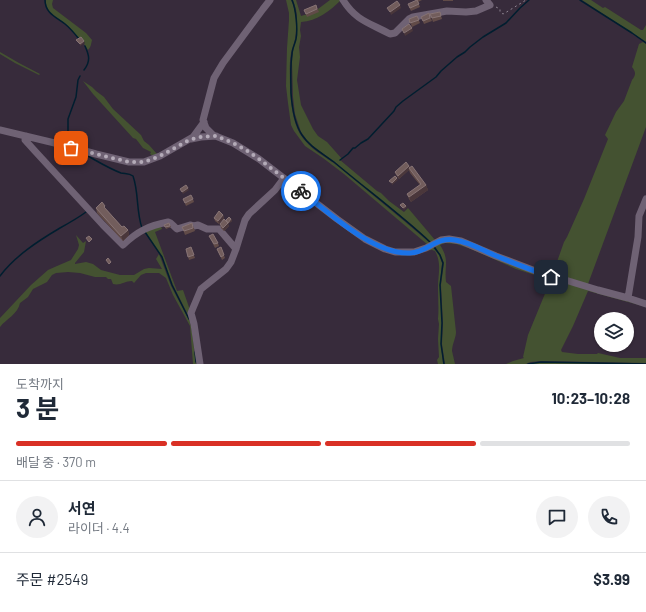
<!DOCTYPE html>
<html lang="ko">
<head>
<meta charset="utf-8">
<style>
  body { margin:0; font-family:Barlow,"Noto Sans KR",sans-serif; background:#f2f2f3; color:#1f2937; height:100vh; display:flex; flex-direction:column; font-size:15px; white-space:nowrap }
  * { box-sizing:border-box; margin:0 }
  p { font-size:13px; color:#747a83 }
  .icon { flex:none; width:22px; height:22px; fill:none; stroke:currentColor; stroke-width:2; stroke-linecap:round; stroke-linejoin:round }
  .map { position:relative; height:364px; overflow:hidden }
  .drawer { display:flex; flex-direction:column; background:#fff; flex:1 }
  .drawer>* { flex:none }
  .buttons { position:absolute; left:594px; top:312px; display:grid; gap:8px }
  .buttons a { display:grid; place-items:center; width:40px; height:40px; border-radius:50%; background:#fff; box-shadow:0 1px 3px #0004; font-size:20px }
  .pin { position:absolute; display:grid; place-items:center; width:34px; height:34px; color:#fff; margin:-17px; border-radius:8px; box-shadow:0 2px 6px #0006 }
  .courier { position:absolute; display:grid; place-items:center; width:40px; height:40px; margin:-20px; border:3px solid #1a73e8; border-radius:50%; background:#fff; color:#222; box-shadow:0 1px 5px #0007 }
  .head em { font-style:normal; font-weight:700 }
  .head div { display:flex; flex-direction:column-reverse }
  .head { display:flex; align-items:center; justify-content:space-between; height:68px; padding:0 16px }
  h1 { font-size:26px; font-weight:700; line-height:30px }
  .bar { display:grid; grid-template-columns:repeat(4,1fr); gap:6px 4px; align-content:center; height:48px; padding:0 16px }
  .bar i { height:5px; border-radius:3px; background:#e0e1e3 }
  .bar .selected { background:#d93025 }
  .bar p { grid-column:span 4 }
  .line { display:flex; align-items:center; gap:10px; padding:0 16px; border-top:1px solid #e0e1e3 }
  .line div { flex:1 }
  .round { display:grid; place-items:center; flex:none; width:42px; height:42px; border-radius:21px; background:#f2f2f3 }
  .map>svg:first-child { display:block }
  .grass { fill:#445231 }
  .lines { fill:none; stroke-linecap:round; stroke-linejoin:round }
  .stream { stroke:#001e2f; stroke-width:1.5 }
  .path { stroke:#8e8492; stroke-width:1; stroke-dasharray:2 3; stroke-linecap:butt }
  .minor { stroke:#6f6274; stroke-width:7 }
  .wall { fill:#614b48 }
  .shaded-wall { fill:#4a373b }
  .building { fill:#725d5c; stroke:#877475 }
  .done { stroke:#b4abb8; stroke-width:4; stroke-dasharray:0 7.2 }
  .route { stroke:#1a73e8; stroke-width:5 }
</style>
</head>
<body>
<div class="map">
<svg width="646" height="364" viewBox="0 0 646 364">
  <rect width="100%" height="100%" fill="#372b3b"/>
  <!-- grass -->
  <path class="grass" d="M 46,0 L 53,0 L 52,4 L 53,8 L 86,33 L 92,40 C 91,44 91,47 88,50 L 84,44 L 85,43 L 81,38 L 79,38 C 75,34 70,28 66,24 C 57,17 45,13 46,0 Z
    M 286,0 L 291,0 C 296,9 297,28 295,39 C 294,44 292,48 291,53 C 289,64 290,76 290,87 C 291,102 292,120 300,134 C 309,149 326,157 339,167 C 369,192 400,217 430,243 L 428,245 L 344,174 L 323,158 L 305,146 L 294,131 L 291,125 L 288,103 L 286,86 L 287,48 L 289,20 L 289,13 Z
    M 293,0 L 296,0 L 301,16 L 314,12 L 330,0 L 341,0 C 330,11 317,21 301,22 L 300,30 L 301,36 L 299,47 L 300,57 L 297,80 L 301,105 L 313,129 L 318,136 L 327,142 L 342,159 L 340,160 L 377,191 L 381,193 L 389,201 L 404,212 L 408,208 L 435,240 L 431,243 L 412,225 L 329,158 L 309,143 L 301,132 L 295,114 L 293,97 L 292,62 L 293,52 L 297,33 L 297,16 L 296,9 Z
    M 582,0 L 591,0 L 603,8 L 605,7 L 641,30 L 643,30 L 646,25 L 646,42 Z
    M 643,42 L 646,44 L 646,127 L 588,284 L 552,276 L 564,242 L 567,237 L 584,199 L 608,139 L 605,135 L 616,112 L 624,101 L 632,80 C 636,75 636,72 632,67 L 639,44 Z
    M 0,52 L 19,63 L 40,74 L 39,75 L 15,63 L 0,54 Z
    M 83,81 L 92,87 L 96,91 L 104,97 L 113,109 L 141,135 L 144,141 L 149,145 L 157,154 C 154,155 153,156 150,154 L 151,152 L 143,148 L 136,139 L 133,138 L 93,94 Z
    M 160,224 L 162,229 L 155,232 L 177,291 L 183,290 L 190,310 L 191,321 L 173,285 L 162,257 L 144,230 Z
    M 76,235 L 83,243 L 86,241 L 84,252 L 75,263 L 75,264 L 86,262 L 93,264 L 101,270 L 120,275 L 134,275 L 144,269 L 149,268 L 162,269 L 156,259 L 159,254 L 171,286 L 190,322 L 192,332 L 196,364 L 193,364 L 190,326 L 173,295 L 166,278 L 159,273 L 146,273 L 141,275 L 134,283 L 132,281 C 125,281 120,286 113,284 L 111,279 L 108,279 L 106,277 L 95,277 L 80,273 L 68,272 L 56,273 L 52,275 L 47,282 L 33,289 L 28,297 L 20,303 C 18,314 6,319 0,327 L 0,318 L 31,285 L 48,270 L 57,266 L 71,260 L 78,249 L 79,245 Z
    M 454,241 L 564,281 L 646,307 L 588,291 L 573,326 L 561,350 L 562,352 L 578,354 L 597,354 L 598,353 L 620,358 L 646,358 L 646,363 L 541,361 L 530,362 L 526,364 L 506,364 L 513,361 L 524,358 L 523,357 L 528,335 L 551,279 L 538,276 L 516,269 L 471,249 L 456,244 L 445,243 L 440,245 C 450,260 444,266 446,282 L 451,286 L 456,332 C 456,338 452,344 452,351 C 453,355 454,360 455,364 L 445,364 L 442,344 L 443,323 L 441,285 L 444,263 L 442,258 L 435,246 L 439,243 Z
    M 433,247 L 439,255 L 442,263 L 440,285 L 442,323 L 441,344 L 443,364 L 438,364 L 437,360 L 439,357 L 438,339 L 439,324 L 438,319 C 439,309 438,298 438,288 C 438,273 442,264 435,251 L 432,250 L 424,251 Z
    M 536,362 L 541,362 L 627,364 L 530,364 Z"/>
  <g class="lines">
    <!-- stream -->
    <path class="stream" d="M 45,0 C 45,13 56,17 65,24 C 70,28 75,34 79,39
      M 292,0 C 296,9 298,29 296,39 C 295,44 292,49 292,54 C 290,67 291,80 291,93 C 292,107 294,123 302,135 C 310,147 322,153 334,162 C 366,189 400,214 430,242
      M 580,0 L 632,33 L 646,43
      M 84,70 C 91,61 89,55 85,46
      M 73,144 L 69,142 L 66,140 L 66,139 L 68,132 L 68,119 L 76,97 L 78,80 L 80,76
      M 86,155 C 97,161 108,168 121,173 C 125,174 129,173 133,176 C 139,193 136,211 142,228
      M 340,160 L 348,154 L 353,148 L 355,148 L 361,143 L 368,139 L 394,111 L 396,107 L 403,101 L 436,77 L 441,71 L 457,57 L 465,52 L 470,47 L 483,37 L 506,23 L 520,8 L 529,0
      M 145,232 L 162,257 L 172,285 L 189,319
      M 434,247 L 440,255 L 443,263 L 440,285 L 442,323 L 441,344 L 444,364
      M 0,276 C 15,256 38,241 60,228 C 69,223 78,218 86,212
      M 195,352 L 196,362
      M 528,364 L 541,362 L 646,364"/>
    <!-- path -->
    <path class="path" d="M 496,7 L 500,9 L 500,12 L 503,14 L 505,13 L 526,0"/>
    <!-- minor -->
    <path class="minor" d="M 270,0 L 263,9 L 223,63 L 214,78 L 203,120 L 206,128 L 213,135 L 233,143 L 259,159 L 337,219 L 365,239 L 385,249 L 395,252 L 414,252 L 426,248 L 441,240 L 449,239 L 461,241 L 496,256 L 551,277 L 562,279 L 598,290 L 628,298 L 646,304
      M 343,0 C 356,21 370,23 390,34 L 395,33 L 409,19 L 413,17 L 447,11 L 466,12 L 476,11 L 490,5 L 486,0
      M 0,130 L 63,145 L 96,154 L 129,162 L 144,162 L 160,156 L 193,137 L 204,122
      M 26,136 L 25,140 L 34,150 L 103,225 L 123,245 C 138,231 148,226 168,222 C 172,223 173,226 177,229 L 190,225 L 194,226 L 198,225 L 207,229 L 219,229 L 236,249
      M 191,139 L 201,137 L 216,136
      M 628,298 L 638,237 L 639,216 L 646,199
      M 200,364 L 194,324 L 191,313 L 193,308 L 201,289 L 226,269 L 231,262 L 236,249 L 245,220 L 249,214 L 275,190 L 284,178"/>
  </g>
  <!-- wall -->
  <path class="wall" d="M 416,0 L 422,0 L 418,2 L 420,7 L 411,11 L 409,7 Z
    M 443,0 L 453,0 L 453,1 L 443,1 Z
    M 316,5 L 319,12 L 307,17 L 304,10 Z
    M 440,12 L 442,19 L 433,22 L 430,14 Z
    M 429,13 L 432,21 L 424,24 L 421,17 Z
    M 417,16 L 420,23 L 412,27 L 409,19 Z
    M 409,166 L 426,185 L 428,190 L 411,202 L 409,199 L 407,194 L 420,185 L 410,173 L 409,170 L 399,179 L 396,175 L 395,172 Z
    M 183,199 L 193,199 L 194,202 L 186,206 Z
    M 96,208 L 107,210 L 122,227 L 128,230 L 129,235 L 123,241 L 97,213 Z
    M 223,215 L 224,218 L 219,224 L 215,221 L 214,218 Z
    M 231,219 L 232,221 L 228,224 L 229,226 L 224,231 L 221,228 L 220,224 Z
    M 169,223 L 171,227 L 166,229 L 164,225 Z
    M 192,223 L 195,231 L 185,235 L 182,227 Z
    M 209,236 L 218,243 L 219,246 L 215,248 Z
    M 191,247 L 195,258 L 189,260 L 186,249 Z
    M 221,247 L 225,258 L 222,260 L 217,249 Z"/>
  <!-- shaded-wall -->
  <path class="shaded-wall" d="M 400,5 L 401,8 L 391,15 L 390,12 Z
    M 412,28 L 413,31 L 405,36 L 404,33 Z
    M 84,41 L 84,43 L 80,46 L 80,44 Z
    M 409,166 L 410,169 L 409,168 L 409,170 L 399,179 L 398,176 Z
    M 397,178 L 398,180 L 392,185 L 392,183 Z
    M 426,185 L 428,190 L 411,202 L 409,197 Z
    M 188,188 L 189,190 L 183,194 L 182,192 Z
    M 406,206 L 407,207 L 404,210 L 403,208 Z
    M 223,215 L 224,218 L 219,224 L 218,221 Z
    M 231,219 L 232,221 L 228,224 L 229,226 L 224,231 L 223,228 Z
    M 128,230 L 129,235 L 123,241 L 121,236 Z"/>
  <!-- building -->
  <path class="building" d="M 417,0 L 419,4 L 410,8 L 408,4 Z
    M 397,1 L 400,5 L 390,12 L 387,8 Z
    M 316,5 L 317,9 L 306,14 L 304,10 Z
    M 440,12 L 441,16 L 432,18 L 430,14 Z
    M 429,13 L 430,18 L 423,21 L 421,17 Z
    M 417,16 L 419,20 L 410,23 L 409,19 Z
    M 409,24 L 412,28 L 404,33 L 402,29 Z
    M 81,37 L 84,41 L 80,44 L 76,40 Z
    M 406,162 L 409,166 L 398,176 L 395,172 Z
    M 412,166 L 426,185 L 409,197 L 407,194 L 421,184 L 409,168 Z
    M 395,176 L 397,178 L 392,183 L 389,181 Z
    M 186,185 L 188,188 L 182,192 L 180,189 Z
    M 191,195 L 193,199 L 185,203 L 183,199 Z
    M 102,202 L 105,206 L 104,207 L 122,227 L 124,226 L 128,230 L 121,236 L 96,208 Z
    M 403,203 L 406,206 L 403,208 L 400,205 Z
    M 219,211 L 223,215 L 218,221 L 214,218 Z
    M 229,217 L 231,219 L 228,223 L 226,220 Z
    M 224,219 L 228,223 L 223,228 L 220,224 Z
    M 169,223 L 170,226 L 165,227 L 164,225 Z
    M 192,223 L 193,228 L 184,231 L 182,227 Z
    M 213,234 L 218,243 L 214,244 L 209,236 Z
    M 89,236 L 92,239 L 89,242 L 86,238 Z
    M 191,247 L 194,255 L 188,257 L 186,249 Z
    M 221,247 L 224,255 L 221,257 L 217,249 Z
    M 108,258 L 111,262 L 109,264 L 106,260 Z"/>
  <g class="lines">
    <!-- done -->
    <path class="done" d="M 71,148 L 129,162 L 144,162 L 160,156 L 189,140 L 201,137 L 216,136 L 233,143 L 246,150 L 259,159 L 301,191"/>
    <!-- route -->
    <path class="route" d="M 301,191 C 328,212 374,255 410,253 C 428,252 435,237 455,240 C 469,242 482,250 494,255 C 513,263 532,270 551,277"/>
  </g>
</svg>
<div class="buttons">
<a><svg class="icon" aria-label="layers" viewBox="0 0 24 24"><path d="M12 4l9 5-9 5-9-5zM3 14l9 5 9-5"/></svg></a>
</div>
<div class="pin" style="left:71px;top:148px;background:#ea580c"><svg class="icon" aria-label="bag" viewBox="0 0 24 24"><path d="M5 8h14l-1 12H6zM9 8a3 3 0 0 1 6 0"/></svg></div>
<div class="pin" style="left:551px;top:277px;background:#1f2937"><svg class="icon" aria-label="home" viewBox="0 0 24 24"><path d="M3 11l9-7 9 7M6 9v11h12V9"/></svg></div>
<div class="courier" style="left:301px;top:191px"><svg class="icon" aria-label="bike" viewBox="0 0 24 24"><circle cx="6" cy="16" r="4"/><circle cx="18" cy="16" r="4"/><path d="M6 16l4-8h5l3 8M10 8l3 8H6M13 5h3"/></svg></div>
</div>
<section class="drawer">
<div class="head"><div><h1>3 분</h1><p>도착까지</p></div><em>10:23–10:28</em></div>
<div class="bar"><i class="selected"></i><i class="selected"></i><i class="selected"></i><i></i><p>배달 중 · 370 m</p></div>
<div class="line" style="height:72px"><a class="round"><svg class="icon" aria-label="person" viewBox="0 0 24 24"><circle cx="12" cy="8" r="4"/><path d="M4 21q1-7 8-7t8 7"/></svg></a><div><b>서연</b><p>라이더 · 4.4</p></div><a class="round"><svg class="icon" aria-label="chat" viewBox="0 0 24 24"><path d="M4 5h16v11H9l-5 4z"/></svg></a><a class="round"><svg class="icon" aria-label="phone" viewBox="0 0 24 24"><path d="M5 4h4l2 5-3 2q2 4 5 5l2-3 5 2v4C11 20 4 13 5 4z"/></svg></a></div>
<div class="line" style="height:52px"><div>주문 #2549</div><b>$3.99</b></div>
</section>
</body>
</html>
